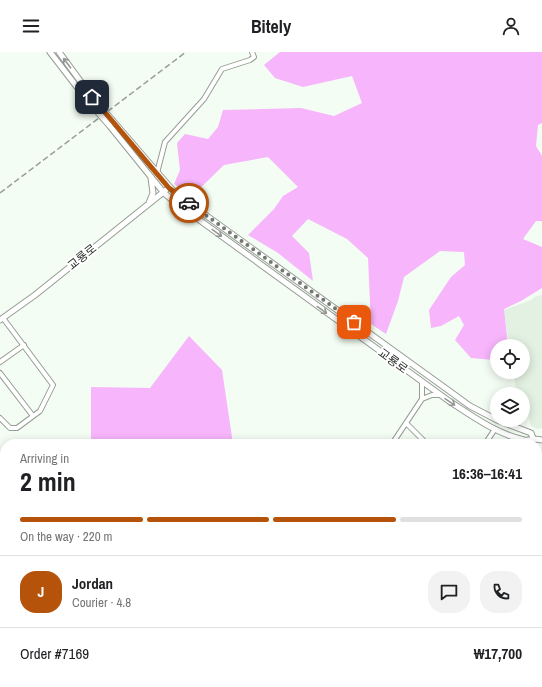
<!DOCTYPE html>
<html lang="en">
<head>
<meta charset="utf-8">
<style>
  body { margin:0; font-family:"Archivo Narrow","Noto Sans KR",sans-serif; background:#f2f2f2; color:#202124; height:100vh; display:flex; flex-direction:column; font-size:15px; white-space:nowrap }
  * { box-sizing:border-box; margin:0 }
  p { font-size:13px; color:#757577 }
  .icon { flex:none; width:22px; height:22px; fill:none; stroke:currentColor; stroke-width:2; stroke-linecap:round; stroke-linejoin:round }
  .map { position:relative; flex:1; overflow:hidden }
  .details { position:absolute; left:0px; top:387px; width:542px; height:248px; display:flex; flex-direction:column; background:#fff; border-radius:16px 16px 0 0; box-shadow:0 2px 10px #0003 }
  .details>* { flex:none }
  .fabs { position:absolute; left:490px; top:287px; display:grid; gap:8px }
  .fabs a { display:grid; place-items:center; width:40px; height:40px; border-radius:50%; background:#fff; box-shadow:0 2px 10px #0003; font-size:20px }
  .pin { position:absolute; display:grid; place-items:center; width:34px; height:34px; color:#fff; margin:-17px; border-radius:8px; box-shadow:0 2px 6px #0006 }
  .courier { position:absolute; display:grid; place-items:center; width:40px; height:40px; margin:-20px; border:3px solid #b45309; border-radius:50%; background:#fff; color:#222; box-shadow:0 1px 5px #0007 }
  .overview em { font-style:normal; font-weight:800 }
  .overview div { display:flex; flex-direction:column-reverse }
  .overview { display:flex; align-items:center; justify-content:space-between; height:68px; padding:0 20px }
  h1 { font-size:26px; font-weight:800; line-height:30px }
  .bar { display:grid; grid-template-columns:repeat(4,1fr); gap:6px 4px; align-content:center; height:48px; padding:0 20px }
  .bar i { height:5px; border-radius:3px; background:#e0e0e0 }
  .bar .active { background:#b45309 }
  .bar p { grid-column:span 4 }
  .line { display:flex; align-items:center; gap:10px; padding:0 20px; border-top:1px solid #e0e0e0 }
  .line div { flex:1 }
  .round { display:grid; place-items:center; flex:none; width:42px; height:42px; border-radius:16px; background:#f2f2f2 }
  header { display:flex; justify-content:space-between; align-items:center; height:52px; padding:0 20px; background:#fff; font-size:18px; font-weight:800 }
  .map>svg:first-child { display:block }
  .built { fill:#e3f1e2 }
  .green { fill:#f7b5fb }
  .lines { fill:none; stroke-linecap:round; stroke-linejoin:round }
  .minor-casing { stroke:#969d95; stroke-width:6 }
  .tertiary-casing { stroke:#969d95; stroke-width:7 }
  .minor { stroke:#fff; stroke-width:4 }
  .tertiary { stroke:#fff; stroke-width:5 }
  .rail { stroke:#999f98; stroke-width:1.5; stroke-dasharray:6 3; stroke-linecap:butt }
  .tertiary-bridge-casing { stroke:#969d95; stroke-width:7; stroke-linecap:butt }
  .tertiary-bridge { stroke:#fff; stroke-width:5 }
  .oneway { stroke:#969896 }
  .done { stroke:#737872; stroke-width:4; stroke-dasharray:0 7.2 }
  .route { stroke:#b45309; stroke-width:5 }
  .labels { text-anchor:middle; stroke-width:4; stroke-linejoin:round; paint-order:stroke }
  .street-label { font-size:12px; fill:#2d302d; stroke:#fff }
</style>
</head>
<body>
<header><svg class="icon" aria-label="menu" viewBox="0 0 24 24"><path d="M4 6h16M4 12h16M4 18h16"/></svg>Bitely<svg class="icon" aria-label="person" viewBox="0 0 24 24"><circle cx="12" cy="8" r="4"/><path d="M4 21q1-7 8-7t8 7"/></svg></header>
<div class="map">
<svg width="542" height="635" viewBox="0 0 542 635">
  <rect width="100%" height="100%" fill="#f4fdf3"/>
  <!-- built -->
  <path class="built" d="M 542,243 L 542,376 L 537,377 L 531,374 L 523,342 L 520,342 L 516,338 L 513,320 L 523,320 L 523,294 L 509,294 L 504,258 L 531,248 L 536,244 Z"/>
  <!-- green -->
  <path class="green" d="M 280,0 L 542,0 L 542,71 L 538,73 L 536,94 L 542,104 L 542,169 L 536,169 L 523,187 L 542,195 L 542,236 L 521,249 L 504,257 L 508,294 L 497,294 L 497,313 L 494,308 L 471,306 L 455,288 L 464,273 L 459,264 L 441,274 L 431,276 L 429,258 L 451,225 L 465,213 L 464,200 L 440,199 L 404,225 L 398,249 L 386,282 L 371,272 L 368,206 L 347,187 L 308,167 L 292,184 L 309,201 L 313,229 L 278,201 L 248,183 L 274,157 L 283,144 L 298,135 L 268,105 L 224,113 L 193,143 L 174,132 L 180,118 L 177,91 L 185,82 L 208,87 L 218,75 L 223,58 L 301,56 L 334,64 L 362,51 L 352,24 L 303,35 L 275,26 L 264,13 Z
    M 189,284 L 222,318 L 233,392 L 91,392 L 91,335 L 150,336 Z
    M 114,630 L 161,630 L 171,635 L 112,635 Z"/>
  <g class="lines">
    <defs>
      <path id="minor" d="M 157,121 L 165,90 L 204,47 L 222,17 L 250,8 L 254,5 L 252,0
        M 0,310 L 24,293
        M 0,321 L 33,364
        M 422,330 L 422,347
        M 0,366 L 10,376 L 17,376 L 40,359 L 53,333 L 3,266
        M 406,371 L 427,392
        M 392,392 L 422,347 L 432,343 L 440,343
        M 485,392 L 495,377
        M 164,630 L 174,635
        M 438,630 L 446,635
        M 107,635 L 110,630
        M 318,635 L 318,630"/>
      <path id="tertiary" d="M 50,0 L 87,48
        M 59,0 L 92,45
        M 113,69 L 175,141 L 448,338 L 470,354 L 497,368
        M 109,73 L 164,141 L 176,151 L 449,349 C 472,364 497,382 524,388 C 530,389 533,386 542,388
        M 149,151 L 153,141 L 151,126
        M 0,268 L 35,243 L 166,138
        M 497,368 L 531,381 L 533,386
        M 537,487 L 542,486
        M 537,528 L 542,525
        M 386,635 L 392,630
        M 442,635 L 445,630"/>
    </defs>
    <!-- minor casing -->
    <use href="#minor" class="minor-casing"/>
    <!-- tertiary casing -->
    <use href="#tertiary" class="tertiary-casing"/>
    <!-- minor -->
    <use href="#minor" class="minor"/>
    <!-- tertiary -->
    <use href="#tertiary" class="tertiary"/>
    <!-- rail -->
    <path class="rail" d="M 0,141 L 186,0"/>
    <defs>
      <path id="tertiary-bridge" d="M 92,45 L 113,69
        M 87,48 L 109,73"/>
    </defs>
    <!-- tertiary-bridge casing -->
    <use href="#tertiary-bridge" class="tertiary-bridge-casing"/>
    <!-- tertiary-bridge -->
    <use href="#tertiary-bridge" class="tertiary-bridge"/>
  </g>
  <!-- one-way arrows -->
  <defs><path id="oneway-shaft" d="M-6 0H5M1.5-3L5.5 0L1.5 3" fill="none" stroke-width="1.6" stroke-linecap="round" stroke-linejoin="round"/></defs>
  <g class="oneway">
    <use href="#oneway-shaft" transform="translate(67 11) rotate(-127)"/>
    <use href="#oneway-shaft" transform="translate(217 181) rotate(36)"/>
    <use href="#oneway-shaft" transform="translate(322 258) rotate(36)"/>
    <use href="#oneway-shaft" transform="translate(450 350) rotate(34)"/>
  </g>
  <g class="lines">
    <!-- done -->
    <path class="done" d="M 189,151 L 354,270"/>
    <!-- route -->
    <path class="route" d="M 92,45 L 169,136 L 189,151"/>
  </g>
  <g class="labels">
    <!-- street labels -->
    <g class="street-label">
      <text transform="translate(82 205) rotate(-39)" y="4">교룡로</text>
      <text transform="translate(393 309) rotate(36)" y="4">교룡로</text>
    </g>
  </g>
</svg>
<div class="fabs">
<a><svg class="icon" aria-label="locate" viewBox="0 0 24 24"><circle cx="12" cy="12" r="6"/><path d="M12 2v4M12 18v4M2 12h4M18 12h4"/></svg></a>
<a><svg class="icon" aria-label="layers" viewBox="0 0 24 24"><path d="M12 4l9 5-9 5-9-5zM3 14l9 5 9-5"/></svg></a>
</div>
<div class="pin" style="left:354px;top:270px;background:#ea580c"><svg class="icon" aria-label="bag" viewBox="0 0 24 24"><path d="M5 8h14l-1 12H6zM9 8a3 3 0 0 1 6 0"/></svg></div>
<div class="pin" style="left:92px;top:45px;background:#1f2937"><svg class="icon" aria-label="home" viewBox="0 0 24 24"><path d="M3 11l9-7 9 7M6 9v11h12V9"/></svg></div>
<div class="courier" style="left:189px;top:151px"><svg class="icon" aria-label="car" viewBox="0 0 24 24"><path d="M5 17H2v-5l4-1 3-4h7l3 4 3 1v5h-3M9 17h6M6 11h13"/><circle cx="7" cy="17" r="2"/><circle cx="17" cy="17" r="2"/></svg></div>
<section class="details">
<div class="overview"><div><h1>2 min</h1><p>Arriving in</p></div><em>16:36–16:41</em></div>
<div class="bar"><i class="active"></i><i class="active"></i><i class="active"></i><i></i><p>On the way · 220 m</p></div>
<div class="line" style="height:72px"><b class="round" style="background:#b45309;color:#fff">J</b><div><b>Jordan</b><p>Courier · 4.8</p></div><a class="round"><svg class="icon" aria-label="chat" viewBox="0 0 24 24"><path d="M4 5h16v11H9l-5 4z"/></svg></a><a class="round"><svg class="icon" aria-label="phone" viewBox="0 0 24 24"><path d="M5 4h4l2 5-3 2q2 4 5 5l2-3 5 2v4C11 20 4 13 5 4z"/></svg></a></div>
<div class="line" style="height:52px"><div>Order #7169</div><b>₩17,700</b></div>
</section>
</div>
</body>
</html>
